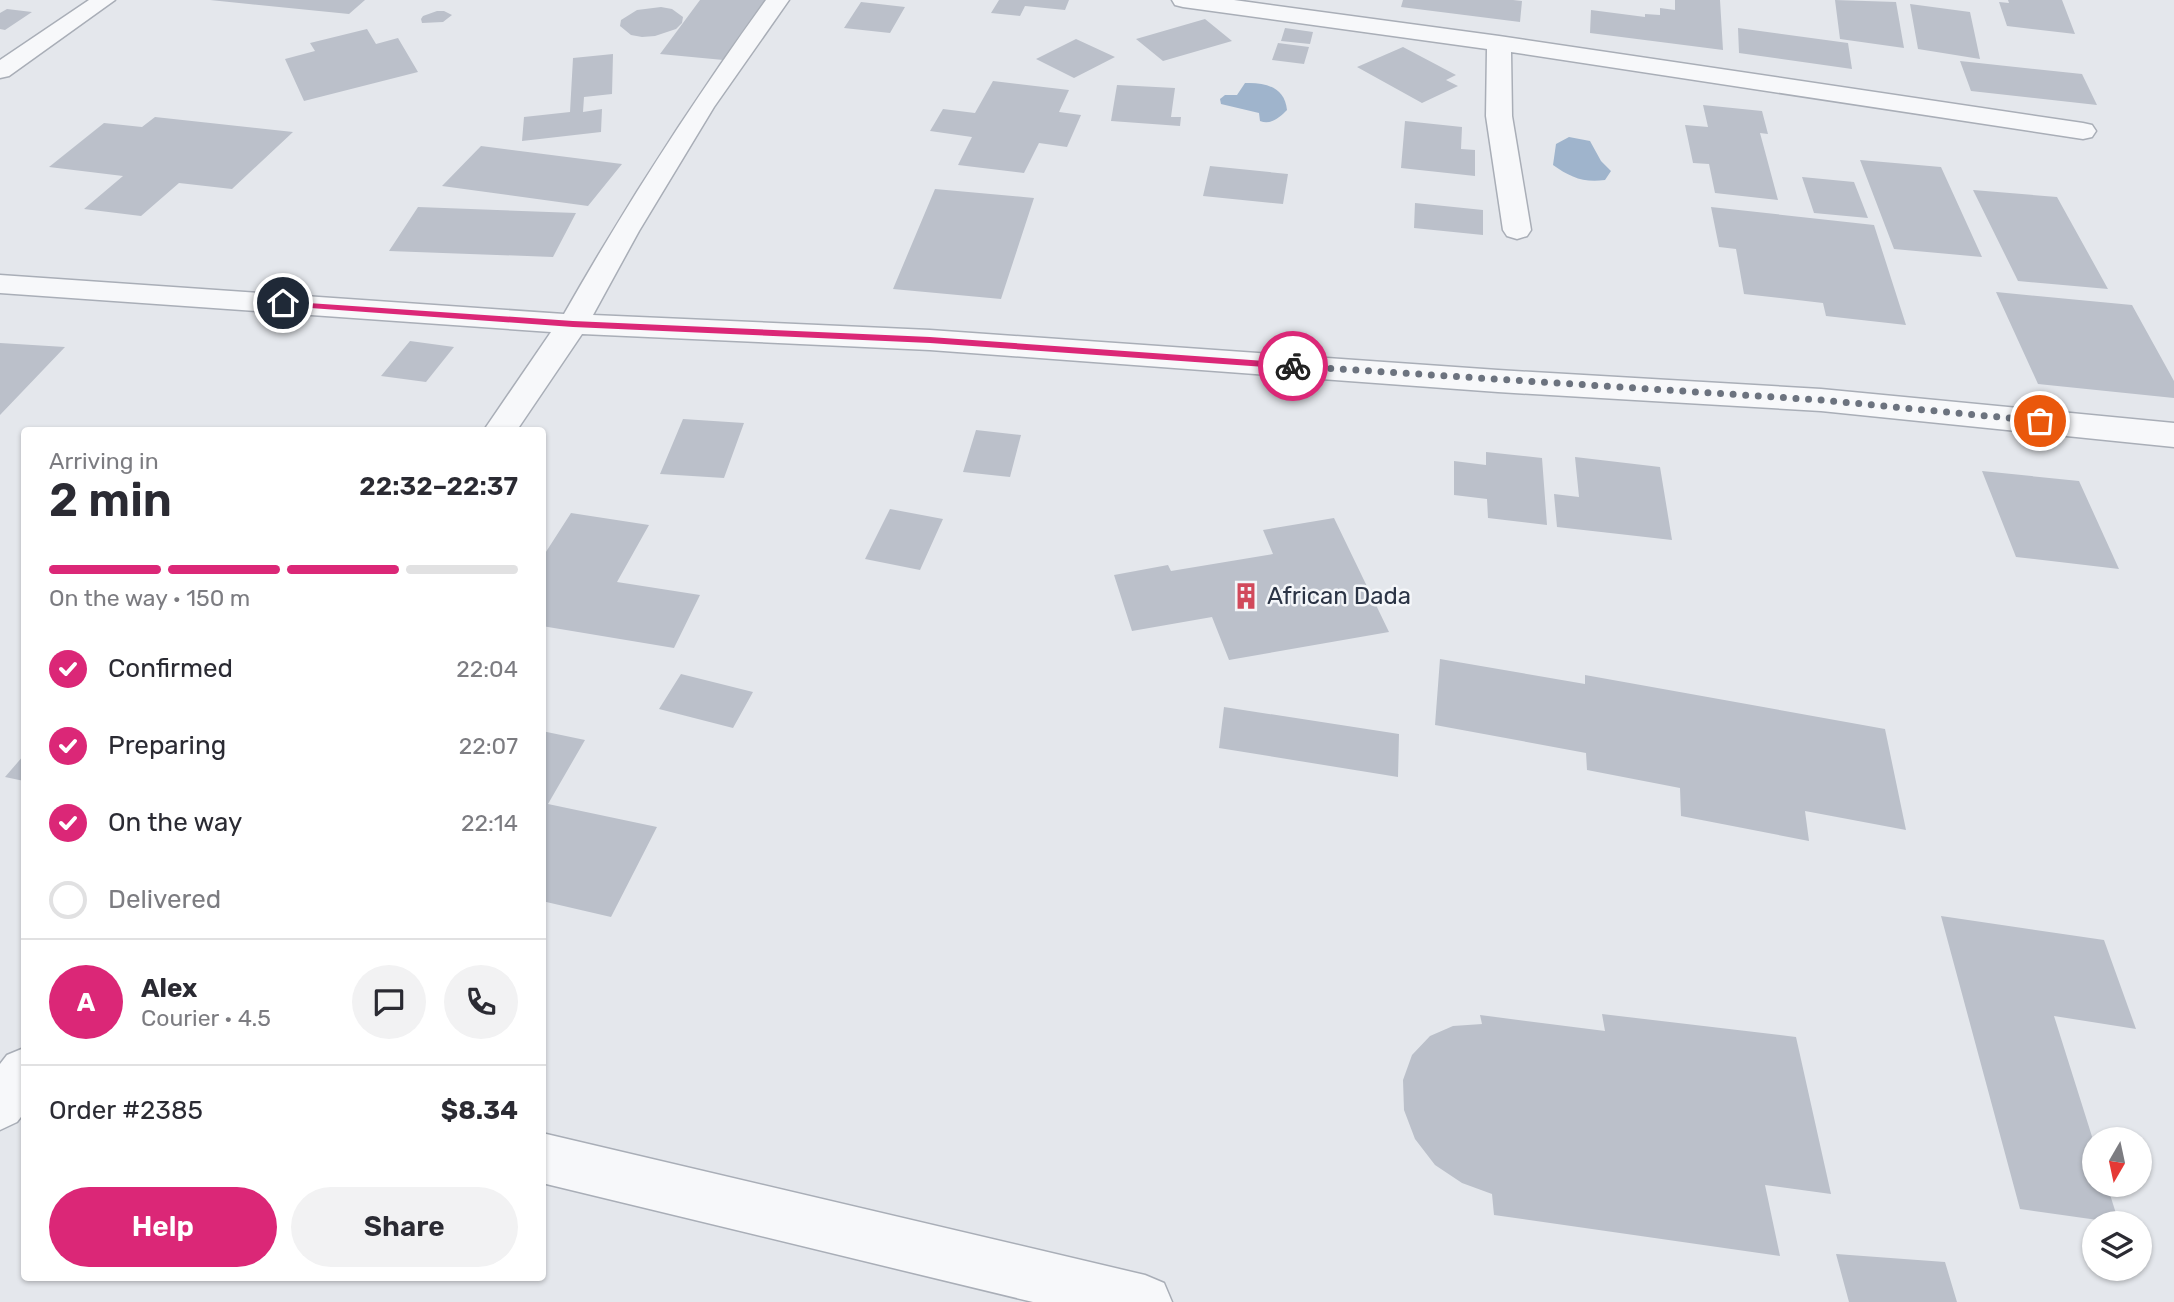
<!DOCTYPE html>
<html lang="en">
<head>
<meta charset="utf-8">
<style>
  body { margin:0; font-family:Rubik,sans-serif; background:#f2f2f3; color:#2b2b33; height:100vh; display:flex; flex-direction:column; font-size:26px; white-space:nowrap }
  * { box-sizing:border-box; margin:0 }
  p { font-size:23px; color:#7c7c81 }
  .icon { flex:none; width:38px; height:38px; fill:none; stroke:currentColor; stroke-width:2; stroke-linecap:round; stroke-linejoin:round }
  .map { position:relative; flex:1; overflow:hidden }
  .drawer { position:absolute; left:21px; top:427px; width:525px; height:854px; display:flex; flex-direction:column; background:#fff; border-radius:7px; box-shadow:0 2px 5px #0004 }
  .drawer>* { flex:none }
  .needle { width:46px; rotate:189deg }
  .buttons { position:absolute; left:2082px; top:1127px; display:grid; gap:14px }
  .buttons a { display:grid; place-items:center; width:70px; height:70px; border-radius:50%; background:#fff; box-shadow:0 2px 5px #0004; font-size:35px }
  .pin { position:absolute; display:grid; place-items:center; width:60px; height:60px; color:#fff; margin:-30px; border:4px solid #fff; border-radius:50%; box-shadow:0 2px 7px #0007 }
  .courier { position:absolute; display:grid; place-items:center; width:70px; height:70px; margin:-35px; border:5px solid #db2777; border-radius:50%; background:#fff; color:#222; box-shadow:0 2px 9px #0007 }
  .overview em { font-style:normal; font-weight:600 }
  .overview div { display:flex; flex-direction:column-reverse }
  .overview { display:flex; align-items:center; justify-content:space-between; height:119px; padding:0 28px }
  h1 { font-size:46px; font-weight:600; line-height:52px }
  .bar { display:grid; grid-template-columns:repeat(4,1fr); gap:10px 7px; align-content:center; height:84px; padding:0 28px }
  .bar i { height:9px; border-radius:5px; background:#e1e1e2 }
  .bar .on { background:#db2777 }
  .bar p { grid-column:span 4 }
  .line { display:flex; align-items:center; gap:18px; padding:0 28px; border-top:2px solid #e1e1e2 }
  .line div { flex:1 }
  .round { display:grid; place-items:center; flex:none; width:74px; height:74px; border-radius:37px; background:#f2f2f3 }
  ol { padding:0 28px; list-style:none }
  li { display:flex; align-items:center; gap:21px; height:77px }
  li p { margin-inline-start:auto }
  li .icon { padding:7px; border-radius:50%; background:#db2777; color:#fff; stroke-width:4 }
  li:last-child { color:#7c7c81 }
  li i { width:38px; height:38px; border:4px solid #e1e1e2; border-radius:50% }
  .primary-button { display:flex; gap:14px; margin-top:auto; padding:14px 28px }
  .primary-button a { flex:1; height:80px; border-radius:42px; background:#db2777; color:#fff; font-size:28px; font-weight:600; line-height:80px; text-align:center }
  .primary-button a+a { background:#f2f2f3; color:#2b2b33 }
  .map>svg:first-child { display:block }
  .water { fill:#9fb4cc }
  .building { fill:#bbc0ca }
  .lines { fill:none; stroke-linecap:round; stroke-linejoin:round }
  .street-casing { stroke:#a9aeb7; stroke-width:3 }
  .street { fill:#f7f8fa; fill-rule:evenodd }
  .route { fill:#db2777 }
  .done { stroke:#6c737f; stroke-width:7; stroke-dasharray:0 12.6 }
  .labels { text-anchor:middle; stroke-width:5; stroke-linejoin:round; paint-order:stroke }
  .poi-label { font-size:24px; fill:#2b3445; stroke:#f4f6f9; text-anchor:start }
</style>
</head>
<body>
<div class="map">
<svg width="2174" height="1302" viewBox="0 0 2174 1302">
  <rect width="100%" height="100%" fill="#e4e7ec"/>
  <!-- water -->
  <path class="water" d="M 1245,83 C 1265,82 1285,87 1287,110 C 1279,118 1271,125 1260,121 L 1259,113 L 1221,104 L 1220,99 L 1225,95 L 1237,95 Z
    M 1569,137 L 1590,141 L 1601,161 L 1611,171 L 1605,180 C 1583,183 1570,177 1553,165 L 1556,144 Z"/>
  <!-- building -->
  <path class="building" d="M 210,0 L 365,0 L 349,14 Z
    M 700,0 L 765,0 L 735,43 L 745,44 L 734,61 L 660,54 Z
    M 999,0 L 1069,0 L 1065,10 L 1025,6 L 1020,16 L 991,13 Z
    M 1403,0 L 1513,0 L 1522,1 L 1520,22 L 1401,7 Z
    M 1675,0 L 1720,0 L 1723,50 L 1590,33 L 1591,10 L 1645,17 L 1645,14 L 1660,15 L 1660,8 L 1675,10 Z
    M 1835,0 L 1896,2 L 1904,48 L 1840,39 Z
    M 2008,0 L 2062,0 L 2075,34 L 2007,26 L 1999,2 L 2009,3 Z
    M 861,2 L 905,7 L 890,33 L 844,28 Z
    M 1910,4 L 1970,12 L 1980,59 L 1918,49 Z
    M 661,7 L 672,9 L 683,17 L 682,23 L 676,29 L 655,36 L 642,37 L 631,35 L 620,26 L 621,20 L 637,10 Z
    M 7,9 L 32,12 L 5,30 L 0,29 L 0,13 Z
    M 437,11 L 444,11 L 452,15 L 443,22 L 422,23 L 421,19 L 423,16 Z
    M 1205,19 L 1232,41 L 1163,61 L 1136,39 Z
    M 1285,28 L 1313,32 L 1310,44 L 1281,41 Z
    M 1738,28 L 1848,43 L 1852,69 L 1739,53 Z
    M 367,29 L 376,44 L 398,38 L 418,72 L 304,101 L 285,59 L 315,51 L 310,43 Z
    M 1076,39 L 1115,57 L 1074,78 L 1036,59 Z
    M 1278,43 L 1309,47 L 1304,64 L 1272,60 Z
    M 1403,47 L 1456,75 L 1446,80 L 1458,86 L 1422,103 L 1357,67 Z
    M 613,54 L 612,94 L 584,97 L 583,112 L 602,109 L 601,132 L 522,141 L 524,117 L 570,112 L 573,58 Z
    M 1960,61 L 2082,74 L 2097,105 L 1971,91 Z
    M 993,81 L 1069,90 L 1059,112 L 1081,115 L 1067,147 L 1039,143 L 1024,173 L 958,165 L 972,137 L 930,131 L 943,109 L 975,113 Z
    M 1117,85 L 1175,88 L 1171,117 L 1181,117 L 1180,126 L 1111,121 Z
    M 1703,105 L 1762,111 L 1768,134 L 1760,133 L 1778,200 L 1715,193 L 1709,164 L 1693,163 L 1685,125 L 1708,127 Z
    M 155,117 L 293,132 L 232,189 L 179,183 L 141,216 L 84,209 L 123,176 L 49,167 L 104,123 L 142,127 Z
    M 1405,121 L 1462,127 L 1461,149 L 1475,150 L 1475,176 L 1401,168 Z
    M 481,146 L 622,164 L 588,206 L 442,186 Z
    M 1860,160 L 1941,167 L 1982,257 L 1894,249 Z
    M 1210,166 L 1288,174 L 1283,204 L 1203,196 Z
    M 1802,177 L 1854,182 L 1868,218 L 1814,213 Z
    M 935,189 L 1034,198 L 1001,299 L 893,289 Z
    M 1973,190 L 2057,197 L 2108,289 L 2018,281 Z
    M 1415,203 L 1483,210 L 1483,235 L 1414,228 Z
    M 418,207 L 576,213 L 553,257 L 389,251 Z
    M 1711,207 L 1874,225 L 1906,325 L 1826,316 L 1823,303 L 1744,294 L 1736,249 L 1719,247 Z
    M 1996,292 L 2132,305 L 2174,381 L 2174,398 L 2038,384 Z
    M 410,341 L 454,347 L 426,382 L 381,376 Z
    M 0,343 L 65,347 L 0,415 Z
    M 683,419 L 744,423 L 724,478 L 660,474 Z
    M 976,430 L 1021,435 L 1010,477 L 963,472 Z
    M 1486,452 L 1542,458 L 1547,525 L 1488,518 L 1487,499 L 1454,495 L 1454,461 L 1486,465 Z
    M 1575,457 L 1660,467 L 1672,540 L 1557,527 L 1554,494 L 1579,497 Z
    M 1982,471 L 2079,481 L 2119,569 L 2016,557 Z
    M 890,509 L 943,519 L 920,570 L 865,559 Z
    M 571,513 L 649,525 L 617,582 L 700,595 L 674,648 L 542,626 L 542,558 Z
    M 1334,518 L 1389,632 L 1229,660 L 1212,617 L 1132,631 L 1114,575 L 1168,565 L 1171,571 L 1273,554 L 1263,530 Z
    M 1440,659 L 1585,684 L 1585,675 L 1885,729 L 1906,830 L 1805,811 L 1809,841 L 1681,816 L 1680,788 L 1587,770 L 1586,753 L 1435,725 Z
    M 681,674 L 753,692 L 733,728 L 659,709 Z
    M 1224,707 L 1399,734 L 1398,777 L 1219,748 Z
    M 542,731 L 585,740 L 548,804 L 657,827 L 611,917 L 542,901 Z
    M 24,755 L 24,781 L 5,777 Z
    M 1941,916 L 2104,940 L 2136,1029 L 2054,1016 L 2095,1146 L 2095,1185 L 2107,1185 L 2119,1223 L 2020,1209 Z
    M 1602,1014 L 1796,1037 L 1831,1194 L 1765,1185 L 1780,1256 L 1494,1215 L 1492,1194 L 1462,1183 L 1435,1165 L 1415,1139 L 1404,1110 L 1403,1080 L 1412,1055 L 1430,1036 L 1453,1026 L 1482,1024 L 1480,1015 L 1605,1031 Z
    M 1836,1254 L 1945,1262 L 1957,1302 L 1849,1302 Z"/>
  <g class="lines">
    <defs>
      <path id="street" d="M 89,0 L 115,0 L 9,76 L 0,78 L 0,60 Z
        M 766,0 L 789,0 L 714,107 L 639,231 L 593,315 L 930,330 L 1498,370 L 1821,389 L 2174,423 L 2174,447 L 1821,411 L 1498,392 L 930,350 L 582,334 L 517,430 L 484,430 L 551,332 L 0,293 L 0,275 L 564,314 C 626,205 693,101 766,0 Z
        M 1172,0 L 1234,0 L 1499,36 L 2083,123 L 2092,125 L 2096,131 L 2092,137 L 2083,139 L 1511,52 L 1512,116 L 1531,230 L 1527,236 L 1517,239 L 1507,236 L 1503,230 L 1486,116 L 1487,49 L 1183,7 L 1175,5 Z
        M 24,1048 L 24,1113 L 17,1122 L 0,1130 L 0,1064 L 7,1055 Z
        M 542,1133 L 1145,1275 L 1164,1283 L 1172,1302 L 1033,1302 L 542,1183 Z"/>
    </defs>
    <!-- street casing -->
    <use href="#street" class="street-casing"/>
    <!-- street -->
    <use href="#street" class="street"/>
  </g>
  <!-- route -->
  <path class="route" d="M 279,301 L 573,321 L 930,337 L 1293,363 L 1298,366 L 1293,369 L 930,343 L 573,327 L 283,306 L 278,303 Z"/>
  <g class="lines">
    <!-- done -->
    <path class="done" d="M 1293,366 L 1821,400 L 2040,421"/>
  </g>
  <!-- icons -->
  <defs>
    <symbol id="building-bare" viewBox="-9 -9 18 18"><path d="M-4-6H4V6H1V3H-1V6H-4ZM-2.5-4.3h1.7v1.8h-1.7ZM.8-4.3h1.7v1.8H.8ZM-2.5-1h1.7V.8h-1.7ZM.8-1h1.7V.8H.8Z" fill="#d1495b" stroke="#f4f6f9" stroke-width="2.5" paint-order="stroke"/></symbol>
  </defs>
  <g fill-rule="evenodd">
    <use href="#building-bare" x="1227" y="577" width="38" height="38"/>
  </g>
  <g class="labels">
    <!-- poi labels -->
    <g class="poi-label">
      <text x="1267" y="604">African Dada</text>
    </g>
  </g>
</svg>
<div class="buttons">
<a><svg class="needle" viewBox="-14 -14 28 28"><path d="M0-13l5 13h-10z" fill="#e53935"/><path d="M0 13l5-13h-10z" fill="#7c7c81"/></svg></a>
<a><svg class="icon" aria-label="layers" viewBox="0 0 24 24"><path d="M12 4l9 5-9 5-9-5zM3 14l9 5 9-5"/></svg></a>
</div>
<div class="pin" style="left:2040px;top:421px;background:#ea580c"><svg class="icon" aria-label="bag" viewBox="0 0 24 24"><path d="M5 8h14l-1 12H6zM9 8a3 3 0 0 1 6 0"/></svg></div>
<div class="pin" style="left:283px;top:303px;background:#1f2937"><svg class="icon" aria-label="home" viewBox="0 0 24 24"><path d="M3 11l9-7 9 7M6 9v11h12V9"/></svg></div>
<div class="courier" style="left:1293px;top:366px"><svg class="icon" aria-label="bike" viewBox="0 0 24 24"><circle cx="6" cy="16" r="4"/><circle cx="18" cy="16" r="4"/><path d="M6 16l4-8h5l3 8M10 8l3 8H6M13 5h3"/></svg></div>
<section class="drawer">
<div class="overview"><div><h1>2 min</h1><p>Arriving in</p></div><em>22:32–22:37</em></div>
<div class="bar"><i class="on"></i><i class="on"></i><i class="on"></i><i></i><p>On the way · 150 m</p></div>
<ol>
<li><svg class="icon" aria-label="check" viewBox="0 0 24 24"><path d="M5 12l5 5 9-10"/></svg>Confirmed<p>22:04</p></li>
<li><svg class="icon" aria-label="check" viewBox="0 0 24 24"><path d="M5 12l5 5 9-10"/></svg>Preparing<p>22:07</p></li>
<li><svg class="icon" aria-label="check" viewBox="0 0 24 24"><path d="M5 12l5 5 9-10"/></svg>On the way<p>22:14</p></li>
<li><i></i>Delivered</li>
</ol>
<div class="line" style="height:126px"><b class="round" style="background:#db2777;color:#fff">A</b><div><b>Alex</b><p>Courier · 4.5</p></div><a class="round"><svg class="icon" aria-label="chat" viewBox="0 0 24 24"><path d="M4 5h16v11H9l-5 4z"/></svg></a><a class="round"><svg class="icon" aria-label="phone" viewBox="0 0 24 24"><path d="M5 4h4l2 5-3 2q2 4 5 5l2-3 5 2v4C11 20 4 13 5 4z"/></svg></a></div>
<div class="line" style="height:91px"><div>Order #2385</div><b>$8.34</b></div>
<div class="primary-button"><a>Help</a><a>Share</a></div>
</section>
</div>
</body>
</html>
